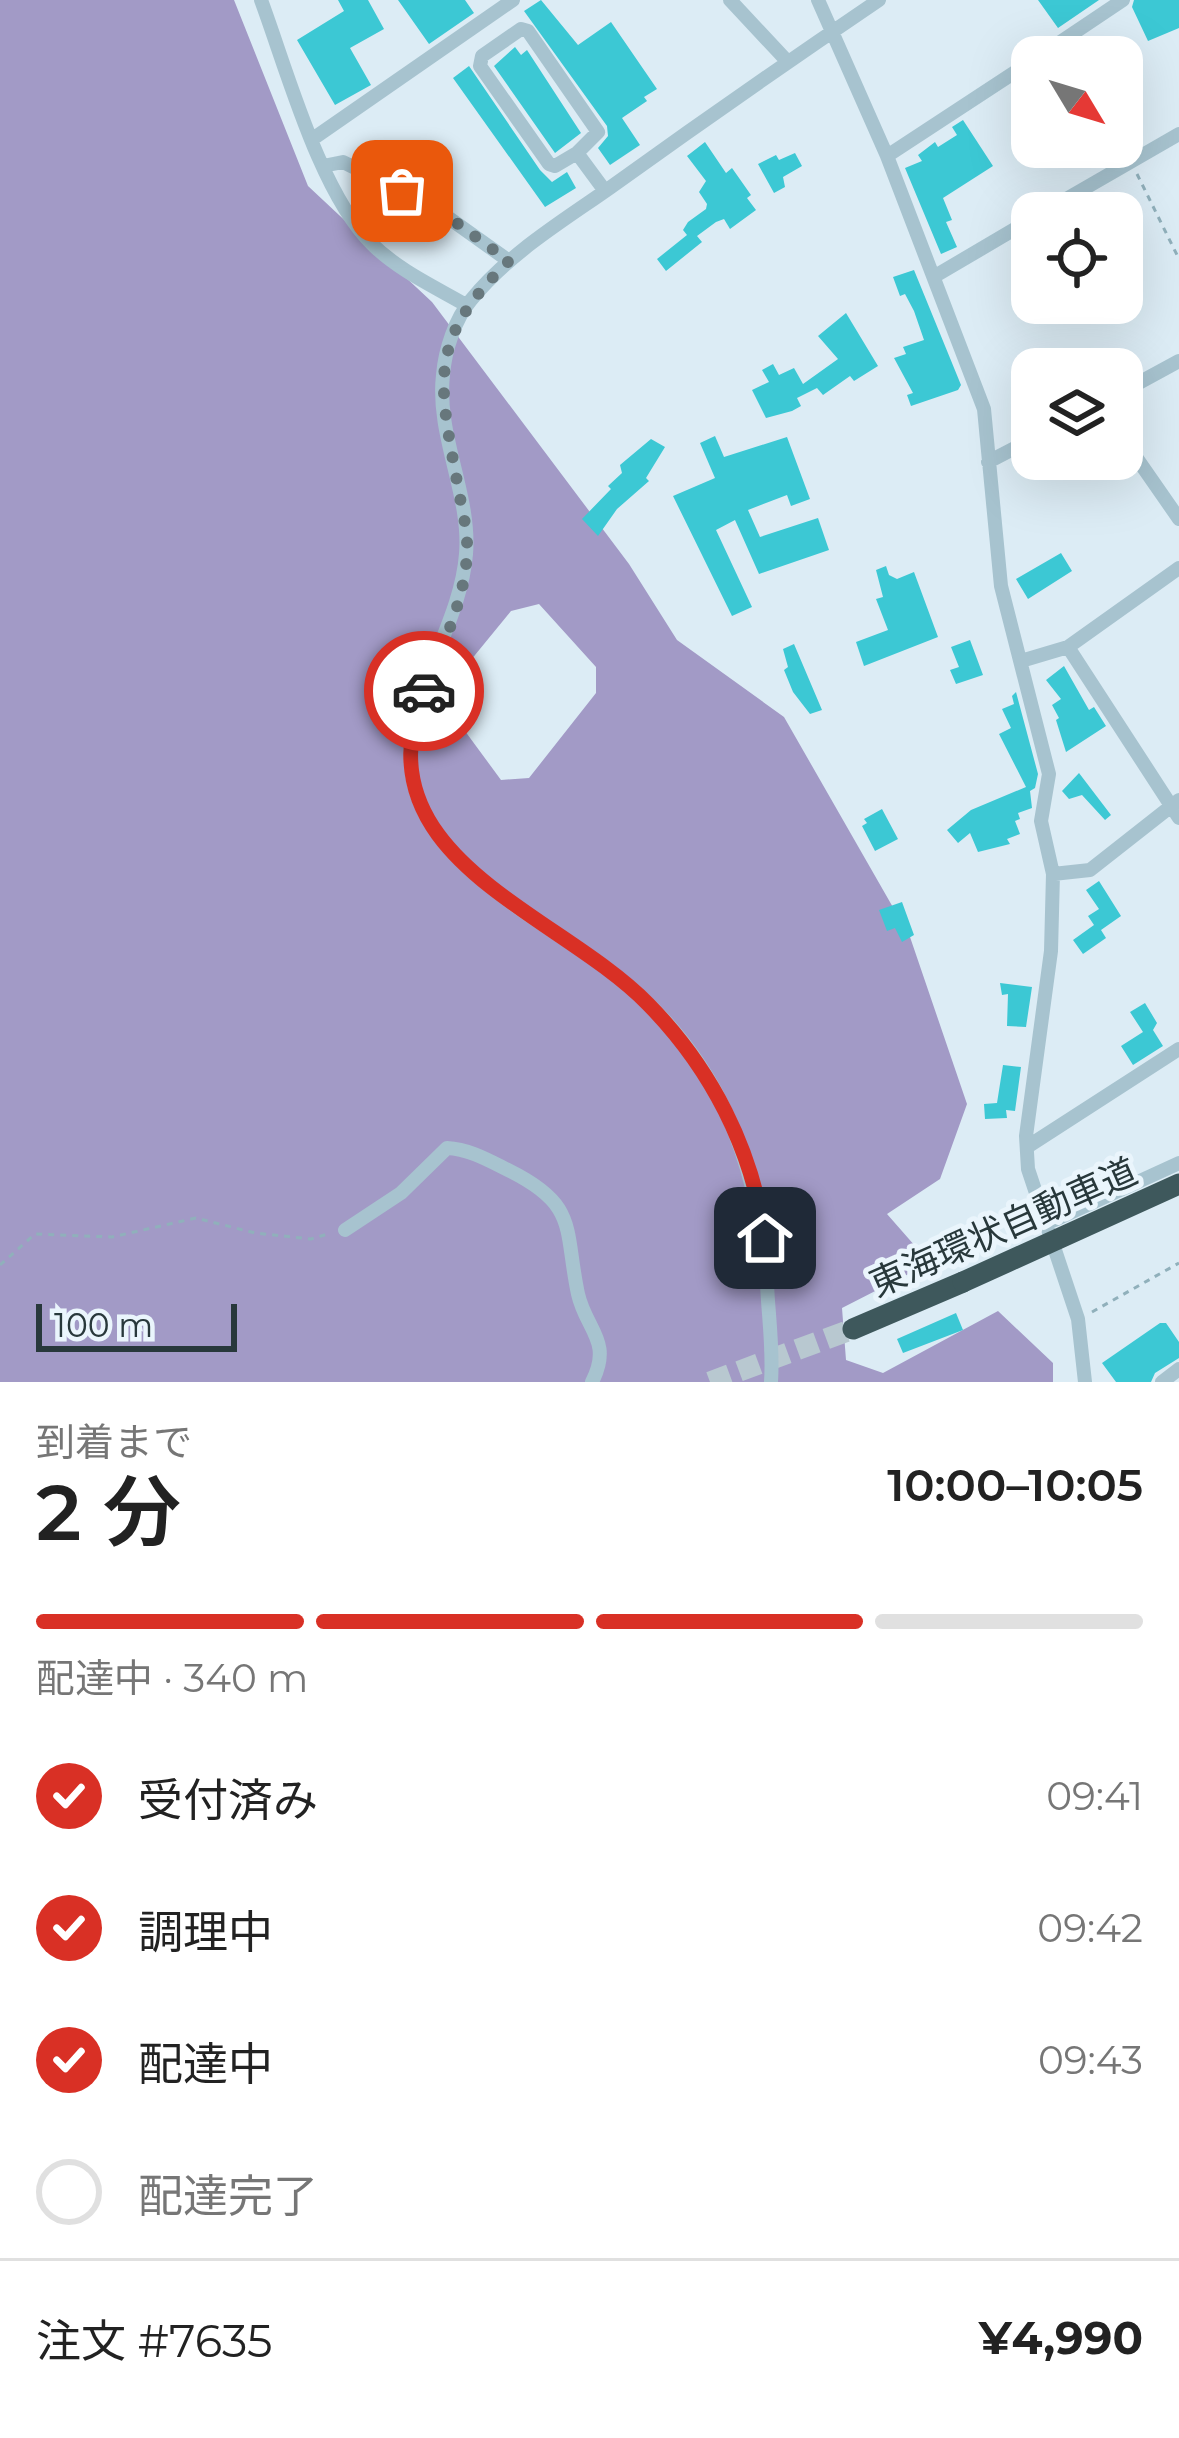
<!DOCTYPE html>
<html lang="ja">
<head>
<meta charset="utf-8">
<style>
  body { margin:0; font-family:Montserrat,"Noto Sans JP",sans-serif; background:#f6f6f6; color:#222; height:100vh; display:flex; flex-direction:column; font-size:45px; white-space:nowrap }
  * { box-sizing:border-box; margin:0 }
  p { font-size:39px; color:#767676 }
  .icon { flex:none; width:66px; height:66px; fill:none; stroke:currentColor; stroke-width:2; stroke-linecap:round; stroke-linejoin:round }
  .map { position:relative; height:1382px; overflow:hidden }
  .drawer { display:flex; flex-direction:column; background:#fff; flex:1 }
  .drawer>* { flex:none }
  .needle { width:78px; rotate:128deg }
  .fabs { position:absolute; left:1011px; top:36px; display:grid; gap:24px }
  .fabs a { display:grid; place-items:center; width:132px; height:132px; border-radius:24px; background:#fff; box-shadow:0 12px 48px #0002; font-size:60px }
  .scale { position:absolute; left:36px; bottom:30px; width:201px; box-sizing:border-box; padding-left:12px; border:6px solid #28383b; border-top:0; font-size:33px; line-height:42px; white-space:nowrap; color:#28383b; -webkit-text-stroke:9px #eaf5fc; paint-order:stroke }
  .pin { position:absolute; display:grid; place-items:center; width:102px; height:102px; color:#fff; margin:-51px; border-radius:24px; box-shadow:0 6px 18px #0006 }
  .courier { position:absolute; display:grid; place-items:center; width:120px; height:120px; margin:-60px; border:9px solid #d93025; border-radius:50%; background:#fff; color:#222; box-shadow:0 3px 15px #0007 }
  .head em { font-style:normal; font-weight:600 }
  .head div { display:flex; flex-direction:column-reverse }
  .head { display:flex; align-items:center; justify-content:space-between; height:204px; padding:0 36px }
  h1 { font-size:78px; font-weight:600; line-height:90px }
  .bar { display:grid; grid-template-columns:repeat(4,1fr); gap:18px 12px; align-content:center; height:144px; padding:0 36px }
  .bar i { height:15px; border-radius:9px; background:#e0e0e0 }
  .bar .current { background:#d93025 }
  .bar p { grid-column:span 4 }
  .line { display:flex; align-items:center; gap:30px; padding:0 36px; border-top:3px solid #e0e0e0 }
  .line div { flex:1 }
  ol { padding:0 36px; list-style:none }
  li { display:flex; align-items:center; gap:36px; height:132px }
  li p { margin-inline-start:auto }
  li .icon { padding:12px; border-radius:50%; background:#d93025; color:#fff; stroke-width:4 }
  li:last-child { color:#767676 }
  li i { width:66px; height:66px; border:6px solid #e0e0e0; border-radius:50% }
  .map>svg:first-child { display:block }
  .green { fill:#a29ac6; fill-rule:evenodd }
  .building { fill:#3cc8d4 }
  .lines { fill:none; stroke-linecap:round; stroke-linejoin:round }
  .highway-tunnel { stroke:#b8c8d0; stroke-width:21; stroke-dasharray:21 10; stroke-linecap:butt }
  .path { stroke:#90b0bb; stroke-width:3; stroke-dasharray:6 6; stroke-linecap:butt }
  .minor { stroke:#a7c3cf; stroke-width:14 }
  .highway { stroke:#3e585c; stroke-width:21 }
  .highway-bridge { stroke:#3e585c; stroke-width:21 }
  .done { stroke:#67777c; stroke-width:12; stroke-dasharray:0 21.6 }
  .route { stroke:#d93025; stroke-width:15 }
  .labels { text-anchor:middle; stroke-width:10; stroke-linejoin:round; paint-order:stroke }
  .street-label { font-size:36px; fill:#28383b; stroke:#eaf5fc }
</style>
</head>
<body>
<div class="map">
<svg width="1179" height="1382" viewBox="0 0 1179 1382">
  <rect width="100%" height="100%" fill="#dcecf5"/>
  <!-- green -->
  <path class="green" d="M 0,0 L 234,0 L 308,186 L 432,302 L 629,564 L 677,640 L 784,717 L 910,937 L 967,1104 L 940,1179 L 887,1214 L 930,1263 L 842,1308 L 846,1360 L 883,1373 L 998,1311 L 1053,1363 L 1053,1382 L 0,1382 ZM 539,604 L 596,667 L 596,693 L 529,778 L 501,780 L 451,712 L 448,688 L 511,611 Z"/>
  <!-- building -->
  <path class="building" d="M 338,0 L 368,0 L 384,29 L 350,48 L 371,85 L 335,105 L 297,40 L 344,11 Z
    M 398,0 L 465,0 L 474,13 L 429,44 Z
    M 541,0 L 578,45 L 611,22 L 657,89 L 644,97 L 647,101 L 622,118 L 640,145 L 610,165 L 598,148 L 608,136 L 607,126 L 524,11 Z
    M 1038,0 L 1099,0 L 1058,28 Z
    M 1134,0 L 1179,0 L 1179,28 L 1148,41 L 1132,7 Z
    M 515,47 L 521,55 L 527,50 L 581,133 L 555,153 L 494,66 Z
    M 469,66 L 540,170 L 552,182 L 567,172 L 576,188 L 545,207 L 453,78 Z
    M 963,120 L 993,166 L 943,198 L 952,220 L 946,222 L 957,247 L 941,254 L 905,168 L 922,161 L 918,155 L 935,142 L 938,147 L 957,135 L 952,127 Z
    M 705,142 L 726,173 L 732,168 L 751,195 L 747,198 L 756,210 L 730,229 L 724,219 L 716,222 L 697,236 L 702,242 L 666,271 L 657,259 L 687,235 L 683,230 L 688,222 L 706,209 L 707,204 L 699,192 L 706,181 L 687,156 Z
    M 795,153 L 802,166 L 783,177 L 785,187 L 774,193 L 758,164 L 776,155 L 779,160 Z
    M 914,270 L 961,385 L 958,390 L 911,406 L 907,395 L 913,393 L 894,358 L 906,354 L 903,347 L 924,340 L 914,311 L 905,294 L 900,296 L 893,277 Z
    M 846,313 L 878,366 L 854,381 L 850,376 L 823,395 L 817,388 L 797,398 L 801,406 L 792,411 L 766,418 L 752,390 L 769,382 L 762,370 L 773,364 L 779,375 L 794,368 L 803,384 L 838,359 L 818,336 Z
    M 715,436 L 724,457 L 787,437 L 810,499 L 791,506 L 787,495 L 748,510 L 760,537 L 818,518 L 829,550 L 759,574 L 735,520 L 716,530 L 752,607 L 732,616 L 673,496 L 715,478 L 700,443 Z
    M 651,439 L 665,447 L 646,478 L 649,481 L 617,509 L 598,536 L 582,519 L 611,489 L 608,486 L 622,473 L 620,465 Z
    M 1061,553 L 1072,571 L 1028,599 L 1016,579 Z
    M 886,566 L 889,575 L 897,579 L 914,572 L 938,637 L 864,666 L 856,642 L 888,630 L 876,599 L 883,597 L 876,570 Z
    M 970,640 L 983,675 L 956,684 L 950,670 L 959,667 L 951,647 Z
    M 794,644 L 822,710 L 810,714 L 793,692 L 784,670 L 788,667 L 783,649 Z
    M 1064,666 L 1089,710 L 1094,707 L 1106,726 L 1066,752 L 1056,720 L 1059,718 L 1052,705 L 1061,699 L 1046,680 Z
    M 1016,692 L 1038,774 L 1035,788 L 1030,791 L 1032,808 L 1018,813 L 1020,819 L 1015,821 L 1020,834 L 1007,839 L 1010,844 L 978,852 L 970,833 L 958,843 L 947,830 L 971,810 L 1026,787 L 999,734 L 1011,728 L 1002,709 L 1014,704 L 1012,696 Z
    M 1079,773 L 1111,815 L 1105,820 L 1082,795 L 1069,799 L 1062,791 Z
    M 882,809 L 898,839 L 875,851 L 862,826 L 867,823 L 864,819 Z
    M 1099,881 L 1121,916 L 1101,930 L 1106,938 L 1083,954 L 1073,940 L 1094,925 L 1088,916 L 1099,909 L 1086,890 Z
    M 902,902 L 914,935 L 902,942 L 895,928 L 887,931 L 879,910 Z
    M 1000,983 L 1032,987 L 1026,1027 L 1007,1026 L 1008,994 L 1002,995 Z
    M 1145,1003 L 1157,1023 L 1153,1030 L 1163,1046 L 1133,1065 L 1121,1046 L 1143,1032 L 1130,1012 Z
    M 1003,1065 L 1021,1067 L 1015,1111 L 1006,1110 L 1007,1118 L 985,1119 L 984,1104 L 997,1103 Z
    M 956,1313 L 963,1330 L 903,1353 L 897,1339 Z
    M 1160,1323 L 1166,1323 L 1179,1342 L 1179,1358 L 1155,1373 L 1151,1382 L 1116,1382 L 1102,1363 Z"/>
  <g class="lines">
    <!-- highway-tunnel -->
    <path class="highway-tunnel" d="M 710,1382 L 853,1329"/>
    <!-- path -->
    <path class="path" d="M 1137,174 L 1179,259
      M 0,1265 L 35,1234 L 112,1237 L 196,1218 L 255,1233 L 311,1239 L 331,1233
      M 1092,1312 L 1179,1263"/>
    <!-- minor -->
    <path class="minor" d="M 261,0 C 287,70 320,193 372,244 C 398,270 435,287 466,305
      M 730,0 L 787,61
      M 818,0 L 887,156 L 984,409 L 1001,586 L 1049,774 L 1041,821 L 1053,874 L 1051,951 L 1026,1136 L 1028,1169 L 1078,1319 L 1085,1382
      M 1038,57 L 1123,0
      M 314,138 L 513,0
      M 577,153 L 555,166 L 549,164 L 480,66 L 482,56 L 521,29 L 528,31 L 598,132 L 577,153 L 605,191
      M 887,156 L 1032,61
      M 323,166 L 343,162 L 432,206 L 509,261
      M 1042,213 L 1179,134
      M 935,276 L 1032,219
      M 1122,392 L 1179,361
      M 1122,437 L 1179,519
      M 988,462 L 1032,439
      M 1068,647 L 1179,818
      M 1021,661 L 1068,647 L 1179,568
      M 1053,874 L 1090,870 L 1179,800
      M 1027,1147 L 1179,1049
      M 1046,1224 L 1179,1163
      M 345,1230 L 401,1193 L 447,1148 C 469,1149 488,1160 508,1170 C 579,1205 564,1228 578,1294 C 586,1330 613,1341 592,1382
      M 771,1382 C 773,1355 770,1328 768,1301 C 761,1166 721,1054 609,970 C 543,920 430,867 413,780 C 397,702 460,632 466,554 C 471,495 436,435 443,375 C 445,350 455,319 471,300 C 509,253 563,221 611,187 C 700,123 789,61 879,0
      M 1162,1382 L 1179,1369"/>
    <!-- highway -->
    <path class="highway" d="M 853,1329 L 963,1282"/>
    <!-- highway-bridge -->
    <path class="highway-bridge" d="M 963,1282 L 1179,1184"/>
  </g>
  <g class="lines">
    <!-- done -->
    <path class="done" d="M 402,191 L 443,213 L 509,261 C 426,341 439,382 458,487 C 461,505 466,523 467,541 C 469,593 443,644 424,691"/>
    <!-- route -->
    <path class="route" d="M 424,691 C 357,858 557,911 648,1004 C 711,1068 752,1148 765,1238"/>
  </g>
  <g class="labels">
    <!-- street labels -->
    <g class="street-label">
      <text transform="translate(1003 1227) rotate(-24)" y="13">東海環状自動車道</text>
    </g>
  </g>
</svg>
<div class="fabs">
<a><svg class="needle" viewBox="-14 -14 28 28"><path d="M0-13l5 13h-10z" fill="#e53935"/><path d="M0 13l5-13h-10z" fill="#767676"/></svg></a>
<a><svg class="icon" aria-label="locate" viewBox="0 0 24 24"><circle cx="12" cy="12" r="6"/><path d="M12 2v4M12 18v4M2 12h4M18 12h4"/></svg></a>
<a><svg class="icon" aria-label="layers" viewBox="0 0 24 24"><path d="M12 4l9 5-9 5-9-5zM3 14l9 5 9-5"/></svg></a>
</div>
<div class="scale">100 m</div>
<div class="pin" style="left:402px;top:191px;background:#ea580c"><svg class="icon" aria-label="bag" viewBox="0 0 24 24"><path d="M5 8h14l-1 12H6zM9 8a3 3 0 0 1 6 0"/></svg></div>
<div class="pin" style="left:765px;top:1238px;background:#1f2937"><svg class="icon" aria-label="home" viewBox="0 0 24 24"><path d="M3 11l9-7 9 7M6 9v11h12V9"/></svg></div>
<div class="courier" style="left:424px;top:691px"><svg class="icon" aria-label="car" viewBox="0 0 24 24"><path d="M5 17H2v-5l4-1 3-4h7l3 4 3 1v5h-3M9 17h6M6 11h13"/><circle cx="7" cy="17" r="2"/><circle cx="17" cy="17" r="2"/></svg></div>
</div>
<section class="drawer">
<div class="head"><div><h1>2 分</h1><p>到着まで</p></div><em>10:00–10:05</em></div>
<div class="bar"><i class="current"></i><i class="current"></i><i class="current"></i><i></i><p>配達中 · 340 m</p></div>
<ol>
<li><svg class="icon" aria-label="check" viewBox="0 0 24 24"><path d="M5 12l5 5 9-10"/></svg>受付済み<p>09:41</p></li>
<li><svg class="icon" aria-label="check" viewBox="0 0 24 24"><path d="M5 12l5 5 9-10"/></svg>調理中<p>09:42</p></li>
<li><svg class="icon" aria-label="check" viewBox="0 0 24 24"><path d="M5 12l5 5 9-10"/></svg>配達中<p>09:43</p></li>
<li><i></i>配達完了</li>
</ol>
<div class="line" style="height:156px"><div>注文 #7635</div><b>¥4,990</b></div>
</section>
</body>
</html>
